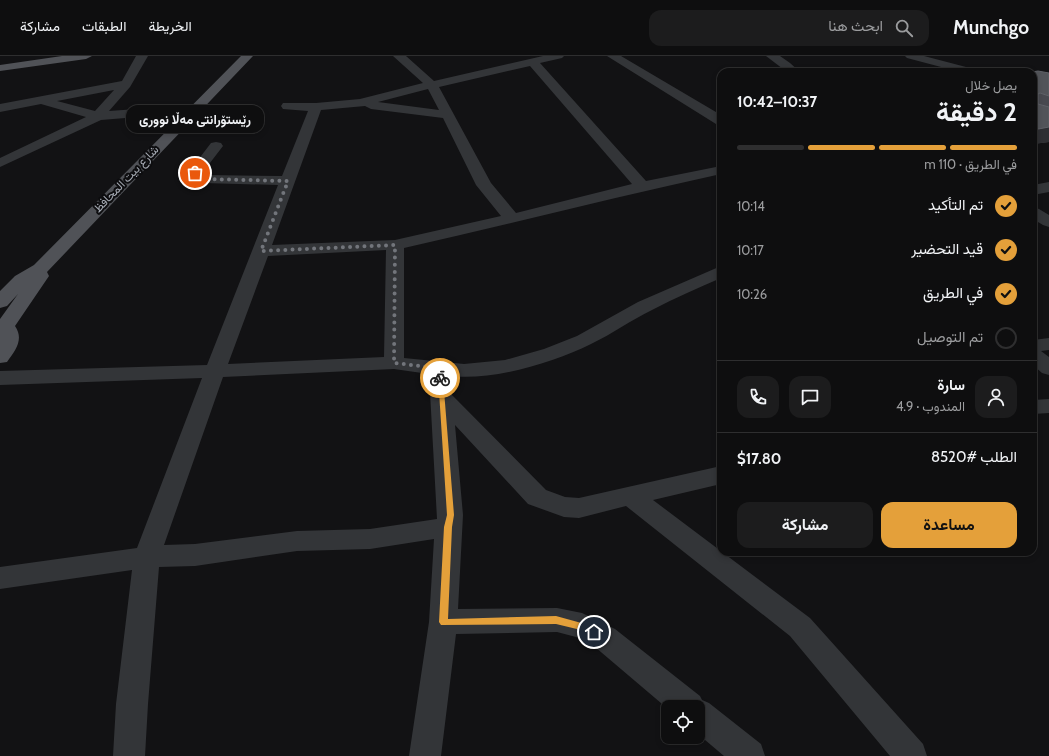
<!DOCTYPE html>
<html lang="ar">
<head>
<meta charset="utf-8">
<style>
  body { margin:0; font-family:Cabin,Vazirmatn,sans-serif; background:#1c1c1d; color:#f1f3f6; direction:rtl; height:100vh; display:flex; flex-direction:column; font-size:15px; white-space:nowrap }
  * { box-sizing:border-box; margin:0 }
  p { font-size:13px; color:#9b9c9e }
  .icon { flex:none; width:22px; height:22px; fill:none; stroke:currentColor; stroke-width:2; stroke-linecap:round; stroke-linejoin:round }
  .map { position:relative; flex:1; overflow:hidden; direction:ltr }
  .drawer { position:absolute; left:717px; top:12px; width:320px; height:488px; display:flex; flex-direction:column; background:#0e0e0f; border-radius:12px; box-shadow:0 2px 6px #0003,0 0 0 1px #2e2e2f; direction:rtl }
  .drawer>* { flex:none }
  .buttons { position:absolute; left:661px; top:644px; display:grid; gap:8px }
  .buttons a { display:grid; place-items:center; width:44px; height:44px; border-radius:8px; background:#0e0e0f; box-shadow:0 2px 6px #0003,0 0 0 1px #2e2e2f; font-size:20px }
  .pin { position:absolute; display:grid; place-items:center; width:34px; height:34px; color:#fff; margin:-17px; border:2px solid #fff; border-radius:50%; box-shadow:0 1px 4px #0007 }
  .courier { position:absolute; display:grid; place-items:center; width:40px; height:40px; margin:-20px; border:3px solid #e4a03a; border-radius:50%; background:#fff; color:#222; box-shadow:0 1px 5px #0007 }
  .bubble { position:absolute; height:28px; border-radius:12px; background:#0e0e0f; box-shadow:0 2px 6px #0003,0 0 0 1px #2e2e2f; font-size:13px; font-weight:700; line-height:28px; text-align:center; direction:rtl }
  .summary em { font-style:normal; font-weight:700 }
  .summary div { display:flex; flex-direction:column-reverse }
  .summary { display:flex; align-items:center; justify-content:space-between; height:68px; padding:0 20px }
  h1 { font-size:26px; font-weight:700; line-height:30px }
  .bar { display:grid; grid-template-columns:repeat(4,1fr); gap:6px 4px; align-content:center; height:48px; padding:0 20px }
  .bar i { height:5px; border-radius:3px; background:#2e2e2f }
  .bar .on { background:#e4a03a }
  .bar p { grid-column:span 4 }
  .line { display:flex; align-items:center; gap:10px; padding:0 20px; border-top:1px solid #2e2e2f }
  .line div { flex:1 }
  .round { display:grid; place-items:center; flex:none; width:42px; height:42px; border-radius:12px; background:#1c1c1d }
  ol { padding:0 20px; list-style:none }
  li { display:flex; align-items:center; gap:12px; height:44px }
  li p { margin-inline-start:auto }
  li .icon { padding:4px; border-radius:50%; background:#e4a03a; color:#111; stroke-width:4 }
  li:last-child { color:#9b9c9e }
  li i { width:22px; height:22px; border:2px solid #2e2e2f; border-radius:50% }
  .cta { display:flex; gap:8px; margin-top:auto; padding:8px 20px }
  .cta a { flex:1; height:46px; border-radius:12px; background:#e4a03a; color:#111; font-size:16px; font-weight:700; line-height:46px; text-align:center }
  .cta a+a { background:#1c1c1d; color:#f1f3f6 }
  header { display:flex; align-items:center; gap:24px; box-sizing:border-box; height:56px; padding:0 20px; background:#0e0e0f; border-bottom:1px solid #2e2e2f }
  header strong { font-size:19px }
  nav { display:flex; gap:22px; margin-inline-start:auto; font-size:14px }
  .search { width:280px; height:36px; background:#1c1c1d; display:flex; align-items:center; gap:10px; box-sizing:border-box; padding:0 14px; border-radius:12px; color:#9b9c9e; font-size:15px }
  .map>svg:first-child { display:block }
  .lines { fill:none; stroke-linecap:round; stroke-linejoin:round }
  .minor { fill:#333538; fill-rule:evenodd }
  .major { fill:#505257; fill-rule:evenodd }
  .wall { fill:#48494f }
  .shaded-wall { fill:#2e2f33 }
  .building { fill:#525459; stroke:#5f6167 }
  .route { fill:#e4a03a }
  .done { stroke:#72757b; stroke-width:4; stroke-dasharray:0 7.2 }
  .labels { text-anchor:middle; stroke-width:4; stroke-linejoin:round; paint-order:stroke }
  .far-street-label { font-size:12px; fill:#a5aab3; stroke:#0d0d0f }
</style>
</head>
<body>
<header>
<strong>Munchgo</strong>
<div class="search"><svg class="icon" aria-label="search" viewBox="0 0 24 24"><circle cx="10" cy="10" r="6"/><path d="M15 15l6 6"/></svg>ابحث هنا</div>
<nav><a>الخريطة</a><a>الطبقات</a><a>مشاركة</a></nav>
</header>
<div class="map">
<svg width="1049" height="700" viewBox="0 0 1049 700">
  <rect width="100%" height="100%" fill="#121214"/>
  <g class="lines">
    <!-- minor -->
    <path class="minor" d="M 136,0 L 148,0 L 130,31 L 109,55 L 193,49 L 198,50 L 199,53 L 198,56 L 101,64 L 0,111 L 0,102 L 86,61 L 41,48 L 0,56 L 0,48 L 122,25 ZM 114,34 L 95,55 L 57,45 Z
      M 393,0 L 406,0 L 434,25 L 543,0 L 564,0 L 562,2 L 540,7 L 646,125 L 721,110 L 721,118 C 615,141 510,168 404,192 L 404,302 L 464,308 L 505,304 L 544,293 L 577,280 L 638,246 L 721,210 L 721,222 C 698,232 675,242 652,254 C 631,264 612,278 591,288 C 553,307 492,325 450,320 L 452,339 L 546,434 L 565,441 L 579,442 L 721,410 L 721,428 L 653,444 L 810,562 L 923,688 L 927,700 L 890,700 L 790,580 L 626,450 L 579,462 L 564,461 L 528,448 L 455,369 L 463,459 L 458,553 L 557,552 L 582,557 L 615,573 L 700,640 L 702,644 L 709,647 L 761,688 L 765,700 L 724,700 L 698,678 L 698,651 L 668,651 L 668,653 L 595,591 L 576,581 L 557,576 L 456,578 L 441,700 L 409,700 L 429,566 L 434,483 L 370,493 L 297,495 L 195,510 L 159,511 L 148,648 L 145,700 L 113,700 L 116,648 L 132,514 L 0,533 L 0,511 L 137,492 L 202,322 L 0,329 L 0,315 L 207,309 L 278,129 L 203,127 L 198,126 L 188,117 L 211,87 L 216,86 L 221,87 L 223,90 L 203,116 L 207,119 L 282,120 L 308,55 L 283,53 L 281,50 L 283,47 L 316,47 L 360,43 L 423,27 ZM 530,10 L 632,128 L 516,157 L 491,127 L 439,31 ZM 428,33 L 439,54 L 378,46 ZM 365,50 L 371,53 L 443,62 L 476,129 L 501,160 L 395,184 L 272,189 L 321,54 ZM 386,194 L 384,301 L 228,308 L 268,200 ZM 394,313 L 429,318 L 437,463 L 370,473 L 297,475 L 195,488 L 164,489 L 223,321 Z
      M 607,0 L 621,0 L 721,59 L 721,69 L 716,68 Z
      M 766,0 L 780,0 L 790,7 L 800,16 L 787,16 Z
      M 905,0 L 924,0 L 966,11 L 968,13 L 966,15 L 960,16 L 907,2 Z
      M 978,13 L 985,14 L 987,16 L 972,16 L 974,14 Z
      M 1049,126 L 1049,136 L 1033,139 L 1033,129 Z
      M 1033,151 L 1039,153 L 1049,159 L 1049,171 L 1043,169 L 1033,163 Z
      M 1049,282 L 1049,294 L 1041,295 L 1049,301 L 1049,319 L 1042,317 L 1033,309 L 1033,284 Z
      M 1049,343 L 1049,357 L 1033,358 L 1033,344 Z"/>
    <!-- major -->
    <path class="major" d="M 62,0 L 92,0 L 86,3 L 0,15 L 0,9 Z
      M 241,0 L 253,0 L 47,216 L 49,220 L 15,270 C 24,283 16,294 7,306 L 0,307 L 0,263 L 18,238 L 7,250 L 0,252 L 0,235 L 15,220 L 34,209 Z"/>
  </g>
  <!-- wall -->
  <path class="wall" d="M 1033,16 L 1049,17 L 1049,86 L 1033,88 Z"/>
  <!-- shaded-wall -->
  <path class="shaded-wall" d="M 1049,71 L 1049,86 L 1033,88 L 1033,74 Z"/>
  <!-- building -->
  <path class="building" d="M 1038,15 L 1049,17 L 1049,40 L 1040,37 L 1038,38 L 1038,48 L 1049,51 L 1049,71 L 1033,74 L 1033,16 L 1032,16 Z"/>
  <!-- route -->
  <path class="route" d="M 438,320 L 443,322 L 454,459 L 452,471 L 448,563 L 556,560 L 585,568 L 597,573 L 598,576 L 597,579 L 594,580 L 581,574 L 556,568 L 441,569 L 439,566 L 444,471 L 447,459 Z"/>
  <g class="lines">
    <!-- done -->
    <path class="done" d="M 195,117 L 203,123 L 288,125 L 261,195 L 395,189 L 394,307 L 439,312 L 440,322"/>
  </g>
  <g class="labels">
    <!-- far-street labels -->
    <g class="far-street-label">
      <text transform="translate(126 123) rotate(-46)" y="4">شارع بيت المحافظ</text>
    </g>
  </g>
</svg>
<div class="buttons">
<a><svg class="icon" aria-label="locate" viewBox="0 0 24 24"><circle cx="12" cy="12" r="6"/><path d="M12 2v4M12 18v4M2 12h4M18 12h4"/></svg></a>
</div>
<div class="pin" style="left:195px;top:117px;background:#ea580c"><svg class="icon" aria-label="bag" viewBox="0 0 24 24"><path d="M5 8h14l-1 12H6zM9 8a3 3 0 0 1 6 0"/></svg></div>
<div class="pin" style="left:594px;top:576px;background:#1f2937"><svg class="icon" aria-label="home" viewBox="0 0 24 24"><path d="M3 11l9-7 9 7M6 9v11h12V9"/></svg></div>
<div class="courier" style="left:440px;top:322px"><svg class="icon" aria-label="bike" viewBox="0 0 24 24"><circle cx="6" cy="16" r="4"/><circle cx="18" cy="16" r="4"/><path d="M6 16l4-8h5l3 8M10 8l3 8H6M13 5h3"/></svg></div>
<div class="bubble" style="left:126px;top:49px;width:138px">رێستۆرانتی مەڵا نووری</div>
<section class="drawer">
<div class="summary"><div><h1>2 دقيقة</h1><p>يصل خلال</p></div><em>10:37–10:42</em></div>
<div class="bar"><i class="on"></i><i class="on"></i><i class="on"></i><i></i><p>في الطريق · 110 m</p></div>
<ol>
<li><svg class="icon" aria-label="check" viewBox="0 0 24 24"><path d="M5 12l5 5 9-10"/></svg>تم التأكيد<p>10:14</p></li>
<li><svg class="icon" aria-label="check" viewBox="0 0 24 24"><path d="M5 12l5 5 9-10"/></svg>قيد التحضير<p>10:17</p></li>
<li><svg class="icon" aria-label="check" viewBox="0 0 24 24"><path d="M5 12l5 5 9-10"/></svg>في الطريق<p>10:26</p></li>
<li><i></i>تم التوصيل</li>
</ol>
<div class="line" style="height:72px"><a class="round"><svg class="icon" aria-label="person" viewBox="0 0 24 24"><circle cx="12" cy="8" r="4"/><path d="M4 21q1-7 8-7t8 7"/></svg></a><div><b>سارة</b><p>المندوب · 4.9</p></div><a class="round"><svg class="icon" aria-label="chat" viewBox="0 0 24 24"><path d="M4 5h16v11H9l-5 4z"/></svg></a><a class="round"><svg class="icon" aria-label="phone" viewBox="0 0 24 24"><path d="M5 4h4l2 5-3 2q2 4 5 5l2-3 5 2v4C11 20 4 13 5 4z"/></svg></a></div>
<div class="line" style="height:52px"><div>الطلب #8520</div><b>$17.80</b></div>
<div class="cta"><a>مساعدة</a><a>مشاركة</a></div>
</section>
</div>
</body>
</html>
